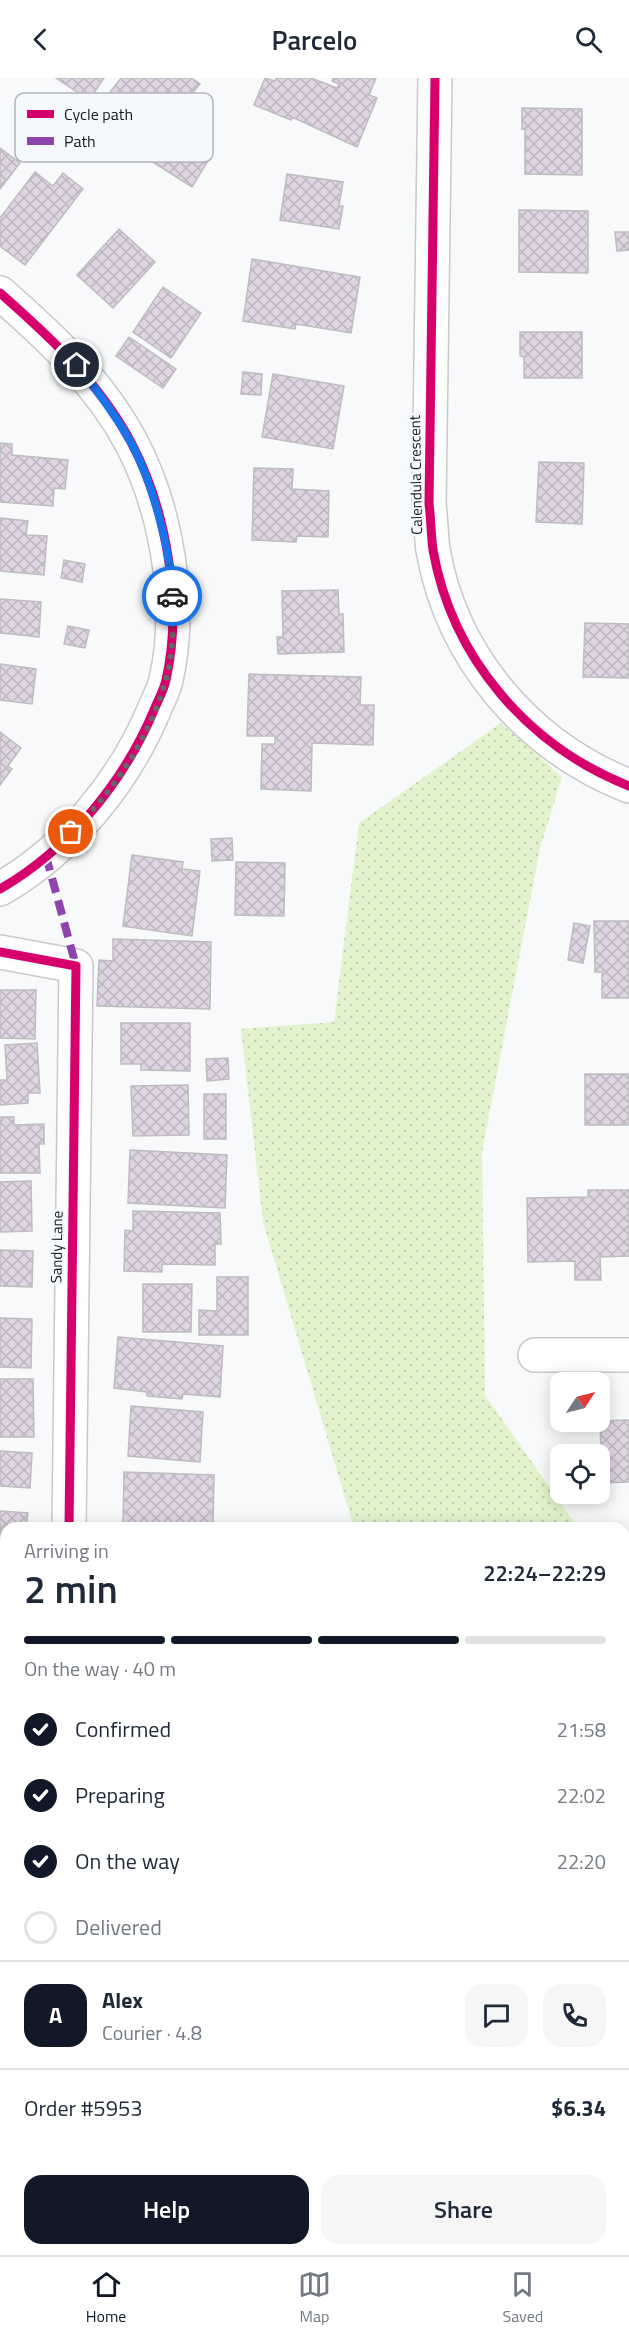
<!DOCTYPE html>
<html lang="en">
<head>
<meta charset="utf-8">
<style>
  body { margin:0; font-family:"Titillium Web",sans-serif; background:#f6f6f7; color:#1f2937; height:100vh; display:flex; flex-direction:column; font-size:22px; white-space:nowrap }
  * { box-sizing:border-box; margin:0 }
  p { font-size:20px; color:#747a83 }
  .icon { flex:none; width:33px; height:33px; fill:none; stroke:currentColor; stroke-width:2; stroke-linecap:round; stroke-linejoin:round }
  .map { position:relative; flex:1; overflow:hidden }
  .details { position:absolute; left:0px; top:1444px; width:630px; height:734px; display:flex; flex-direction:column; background:#fff; border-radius:18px 18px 0 0; box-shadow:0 3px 15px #0003 }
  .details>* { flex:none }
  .needle { width:39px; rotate:55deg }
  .fabs { position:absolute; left:550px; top:1294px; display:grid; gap:12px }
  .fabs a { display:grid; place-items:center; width:60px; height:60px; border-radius:12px; background:#fff; box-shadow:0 3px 15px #0003; font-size:30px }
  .pin { position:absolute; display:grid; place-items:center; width:51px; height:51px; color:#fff; margin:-26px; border:3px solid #fff; border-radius:50%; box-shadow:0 2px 6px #0007 }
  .courier { position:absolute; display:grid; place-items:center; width:60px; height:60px; margin:-30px; border:4px solid #1a73e8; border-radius:50%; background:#fff; color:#222; box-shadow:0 2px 8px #0007 }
  .headline em { font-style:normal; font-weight:600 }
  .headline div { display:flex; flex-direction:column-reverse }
  .headline { display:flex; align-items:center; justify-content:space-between; height:102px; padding:0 24px }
  h1 { font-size:39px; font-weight:600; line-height:45px }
  .bar { display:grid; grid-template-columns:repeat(4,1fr); gap:9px 6px; align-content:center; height:72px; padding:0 24px }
  .bar i { height:8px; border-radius:4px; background:#e0e1e3 }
  .bar .active { background:#111827 }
  .bar p { grid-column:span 4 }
  .line { display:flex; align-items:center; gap:15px; padding:0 24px; border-top:2px solid #e0e1e3 }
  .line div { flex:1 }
  .round { display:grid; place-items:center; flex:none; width:63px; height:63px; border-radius:18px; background:#f6f6f7 }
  ol { padding:0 24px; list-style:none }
  li { display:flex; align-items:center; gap:18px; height:66px }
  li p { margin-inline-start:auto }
  li .icon { padding:6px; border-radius:50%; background:#111827; color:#fff; stroke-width:4 }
  li:last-child { color:#747a83 }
  li i { width:33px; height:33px; border:3px solid #e0e1e3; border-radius:50% }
  .cta { display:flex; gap:12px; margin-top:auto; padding:12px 24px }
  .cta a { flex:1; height:69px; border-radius:18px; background:#111827; color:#fff; font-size:24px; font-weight:600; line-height:69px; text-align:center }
  .cta a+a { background:#f6f6f7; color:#1f2937 }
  header { display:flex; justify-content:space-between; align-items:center; height:78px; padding:0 24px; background:#fff; font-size:27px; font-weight:600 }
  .tabs { display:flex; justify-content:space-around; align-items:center; height:84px; border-top:2px solid #e0e1e3; background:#fff; font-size:16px; color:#747a83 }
  .tabs a { display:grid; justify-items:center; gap:3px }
  .tabs .active { color:#111827 }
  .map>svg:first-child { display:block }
  .grass { fill:url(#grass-dots) }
  .forest { fill:url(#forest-crowns) }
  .building { fill:url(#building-cross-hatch); stroke:#bdbdbf; stroke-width:1.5 }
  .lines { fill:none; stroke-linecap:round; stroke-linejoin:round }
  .minor-casing { stroke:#c7c9cb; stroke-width:36 }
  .minor { stroke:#fefefe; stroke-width:33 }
  .quiet { stroke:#8e44ad; stroke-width:8; stroke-dasharray:15 8; stroke-linecap:butt }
  .cycleway-casing { stroke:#f5f8fd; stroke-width:13 }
  .cycleway { stroke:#d6006c; stroke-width:9 }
  .done { stroke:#666769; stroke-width:6; stroke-dasharray:0 10.8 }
  .route { stroke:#1a73e8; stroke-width:8 }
  .labels { text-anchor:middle; stroke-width:5; stroke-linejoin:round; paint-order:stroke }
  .street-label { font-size:15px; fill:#18191b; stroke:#f5f8fd }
  .key { fill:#f5f8fd; stroke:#b3b5b9; stroke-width:1.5 }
  .key-label { font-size:16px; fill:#18191b }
</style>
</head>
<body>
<header><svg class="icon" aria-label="back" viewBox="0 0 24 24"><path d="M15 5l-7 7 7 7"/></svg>Parcelo<svg class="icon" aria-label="search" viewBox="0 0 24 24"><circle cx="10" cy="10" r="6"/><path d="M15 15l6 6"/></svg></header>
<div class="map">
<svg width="629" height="2177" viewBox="0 0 629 2177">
  <defs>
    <pattern id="grass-dots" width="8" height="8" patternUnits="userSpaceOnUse" patternTransform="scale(1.5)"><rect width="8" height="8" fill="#e2f4cd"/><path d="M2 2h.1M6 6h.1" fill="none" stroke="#c1d1af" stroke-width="1.8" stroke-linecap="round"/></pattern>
    <pattern id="forest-crowns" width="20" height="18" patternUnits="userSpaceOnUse" patternTransform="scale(1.5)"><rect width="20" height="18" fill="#e2f4cd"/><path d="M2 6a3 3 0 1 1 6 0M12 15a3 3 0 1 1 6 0" fill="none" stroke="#c1d1af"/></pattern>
    <pattern id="building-cross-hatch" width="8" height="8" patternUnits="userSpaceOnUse" patternTransform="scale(1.5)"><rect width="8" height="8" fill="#ded4e2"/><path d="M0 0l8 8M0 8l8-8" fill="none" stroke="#beb5c1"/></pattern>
  </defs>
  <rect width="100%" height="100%" fill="#f7f9fb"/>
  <!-- grass -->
  <path class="grass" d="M 501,645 L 562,699 L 540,770 L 482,1074 L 485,1317 L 578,1450 L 354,1450 L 263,1144 L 241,951 L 334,944 L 359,745 Z"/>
  <!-- forest -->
  <path class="forest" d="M 624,1508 L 629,1512 L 629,2177 L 0,2177 L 0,2020 L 6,2021 L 6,2172 L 624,2172 Z"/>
  <!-- building -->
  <path class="building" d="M 56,0 L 104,0 L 89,22 Z
    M 121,0 L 191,0 L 200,6 L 184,26 L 169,13 L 161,23 L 167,28 L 147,54 L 141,49 L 128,66 L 91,38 Z
    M 265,0 L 275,3 L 276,0 L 311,0 L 337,10 L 339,6 L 332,3 L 333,0 L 376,0 L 369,17 L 377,20 L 357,69 L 292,39 L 291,42 L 254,27 Z
    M 522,30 L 582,31 L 582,97 L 525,96 L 525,50 L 522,51 Z
    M 171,53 L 211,78 L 192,109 L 151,83 Z
    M 0,70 L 20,85 L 0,111 Z
    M 35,94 L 53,108 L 63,95 L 83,111 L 25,187 L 0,168 L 0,140 Z
    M 287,96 L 343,104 L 339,128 L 343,128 L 339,151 L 280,142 Z
    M 519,132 L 588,133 L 588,195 L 519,194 Z
    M 119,151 L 155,184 L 113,230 L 77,197 Z
    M 615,154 L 629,154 L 629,172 L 617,173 Z
    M 252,181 L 360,199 L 351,255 L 296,246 L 295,251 L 243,243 Z
    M 163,209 L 201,235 L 171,280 L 133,254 Z
    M 520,254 L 582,254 L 582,300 L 524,300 L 524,279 L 520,278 Z
    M 129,259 L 176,291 L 163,310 L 116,278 Z
    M 243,294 L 262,296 L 261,317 L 241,316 Z
    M 273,296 L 344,308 L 333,371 L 262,359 Z
    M 0,365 L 12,366 L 12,377 L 68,382 L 65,411 L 54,410 L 53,428 L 0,424 Z
    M 539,384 L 584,385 L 582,446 L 536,444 Z
    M 254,390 L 293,391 L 292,411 L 329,413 L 328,459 L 297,458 L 296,464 L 252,462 Z
    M 0,440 L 28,443 L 26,457 L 47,458 L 44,497 L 0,493 Z
    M 64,482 L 85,486 L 82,504 L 61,500 Z
    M 338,512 L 339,536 L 343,536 L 344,574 L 278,576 L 277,559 L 283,559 L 282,513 Z
    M 0,521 L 41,524 L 39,559 L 0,555 Z
    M 585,545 L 629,546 L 629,600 L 583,599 Z
    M 68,548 L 89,552 L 85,570 L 64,566 Z
    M 0,586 L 36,591 L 32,626 L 0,622 Z
    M 249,596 L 361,599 L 360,627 L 374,627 L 373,667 L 312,665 L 311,713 L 261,711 L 262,666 L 275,666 L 275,658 L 247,658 Z
    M 0,654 L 21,670 L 8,688 L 12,691 L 0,707 Z
    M 232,760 L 233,782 L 212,783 L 211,761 Z
    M 132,777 L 183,784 L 182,791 L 200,793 L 192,858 L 123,848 Z
    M 236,784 L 285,785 L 284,838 L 235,837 Z
    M 594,843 L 629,843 L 629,920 L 602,920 L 602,894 L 595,894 Z
    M 574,845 L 590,848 L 583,885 L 568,882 Z
    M 113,861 L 211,864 L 210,931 L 97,928 L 99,882 L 113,883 Z
    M 0,912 L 36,912 L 35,961 L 0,960 Z
    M 121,945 L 190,945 L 190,993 L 141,992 L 141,986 L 121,986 Z
    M 37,965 L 40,1015 L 28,1015 L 28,1025 L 0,1027 L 0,1002 L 7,1002 L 5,967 Z
    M 228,980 L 229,1001 L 207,1003 L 206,981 Z
    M 585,996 L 629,996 L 629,1047 L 585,1047 Z
    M 188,1007 L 189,1057 L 133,1058 L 131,1008 Z
    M 204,1016 L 226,1016 L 226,1061 L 204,1061 Z
    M 0,1039 L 14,1039 L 14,1047 L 44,1046 L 44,1066 L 39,1066 L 40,1095 L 0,1095 Z
    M 130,1072 L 227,1077 L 225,1130 L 128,1125 Z
    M 31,1103 L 32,1153 L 0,1154 L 0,1104 Z
    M 588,1112 L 629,1112 L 629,1178 L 600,1179 L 601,1202 L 575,1202 L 575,1183 L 528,1184 L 527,1120 L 588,1119 Z
    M 133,1133 L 220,1135 L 221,1166 L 215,1166 L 215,1187 L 162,1186 L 162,1194 L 124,1193 L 125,1152 L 133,1153 Z
    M 0,1172 L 33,1173 L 32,1209 L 0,1208 Z
    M 217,1199 L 248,1199 L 248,1257 L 199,1257 L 199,1232 L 217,1233 Z
    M 143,1206 L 192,1206 L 191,1254 L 143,1254 Z
    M 0,1240 L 32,1241 L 31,1290 L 0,1289 Z
    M 118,1259 L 223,1268 L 220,1319 L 183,1316 L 182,1321 L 147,1318 L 147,1314 L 114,1310 Z
    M 0,1301 L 33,1301 L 34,1359 L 0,1359 Z
    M 131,1328 L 203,1334 L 200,1384 L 128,1378 Z
    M 629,1342 L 629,1404 L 602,1405 L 600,1343 Z
    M 0,1373 L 32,1375 L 30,1410 L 0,1408 Z
    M 124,1394 L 214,1397 L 213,1448 L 123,1445 Z
    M 0,1433 L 28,1435 L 26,1450 L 6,1450 L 6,1483 L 0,1483 Z
    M 0,1526 L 6,1527 L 6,1561 L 0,1561 Z
    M 0,1582 L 6,1582 L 6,1628 L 0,1628 Z
    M 0,1661 L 6,1661 L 6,1695 L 0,1695 Z
    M 0,1724 L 6,1725 L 6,1759 L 0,1758 Z
    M 0,1791 L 6,1791 L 6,1826 L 0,1825 Z
    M 0,1873 L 6,1874 L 6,1931 L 0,1931 Z"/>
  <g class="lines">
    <defs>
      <path id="minor" d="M 435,0 L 429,426 C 431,441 431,457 433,472 C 452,580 528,668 629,708
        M 0,215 C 50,259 99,304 131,364 C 167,432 183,527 166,602 C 164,612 158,622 154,632 C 124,704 68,772 0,811
        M 0,874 L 76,888 L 69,1450
        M 535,1277 L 629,1277
        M 0,1503 L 6,1503"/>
    </defs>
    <!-- minor casing -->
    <use href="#minor" class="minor-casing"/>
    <!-- minor -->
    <use href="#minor" class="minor"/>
    <!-- quiet -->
    <path class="quiet" d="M 46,778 L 76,888"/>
    <defs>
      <path id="cycleway" d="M 435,0 L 429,426 C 431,441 431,457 433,472 C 452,580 528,668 629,708
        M 0,215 C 50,259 99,304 131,364 C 167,432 183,527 166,602 C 164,612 158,622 154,632 C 124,704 68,772 0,811
        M 0,874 L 76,888 L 69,1450"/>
    </defs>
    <!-- cycleway casing -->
    <use href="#cycleway" class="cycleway-casing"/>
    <!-- cycleway -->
    <use href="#cycleway" class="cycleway"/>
  </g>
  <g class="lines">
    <!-- done -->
    <path class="done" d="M 71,754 C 113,715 149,660 165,605 C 174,577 173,546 172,518"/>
    <!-- route -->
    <path class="route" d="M 77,287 C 96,311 115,336 130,363 C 152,402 171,473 172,518"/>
  </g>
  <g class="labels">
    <!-- street labels -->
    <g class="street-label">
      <text transform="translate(416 397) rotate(-91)" y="5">Calendula Crescent</text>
      <text transform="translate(57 1169) rotate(-89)" y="5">Sandy Lane</text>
    </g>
  </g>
  <!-- legend -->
  <rect x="15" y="15" width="198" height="69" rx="9" class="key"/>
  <rect x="27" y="32" width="27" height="8" fill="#d6006c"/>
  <rect x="27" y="59" width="27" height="8" fill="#8e44ad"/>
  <g class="key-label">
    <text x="64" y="42">Cycle path</text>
    <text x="64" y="69">Path</text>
  </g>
</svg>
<div class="fabs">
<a><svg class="needle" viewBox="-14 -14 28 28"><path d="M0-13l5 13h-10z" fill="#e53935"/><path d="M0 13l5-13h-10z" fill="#747a83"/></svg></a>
<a><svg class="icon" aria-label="locate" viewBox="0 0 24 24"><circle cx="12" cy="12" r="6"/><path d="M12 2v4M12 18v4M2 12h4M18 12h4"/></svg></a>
</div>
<div class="pin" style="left:71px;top:754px;background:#ea580c"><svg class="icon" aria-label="bag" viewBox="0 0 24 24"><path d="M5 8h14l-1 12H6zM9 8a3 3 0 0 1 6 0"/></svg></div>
<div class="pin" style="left:77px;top:287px;background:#1f2937"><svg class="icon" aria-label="home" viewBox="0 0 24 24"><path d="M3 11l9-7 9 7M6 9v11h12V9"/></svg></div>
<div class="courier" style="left:172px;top:518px"><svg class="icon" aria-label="car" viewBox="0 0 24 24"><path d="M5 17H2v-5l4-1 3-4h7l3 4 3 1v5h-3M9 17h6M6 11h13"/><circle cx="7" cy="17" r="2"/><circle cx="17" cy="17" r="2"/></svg></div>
<section class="details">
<div class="headline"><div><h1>2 min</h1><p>Arriving in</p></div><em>22:24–22:29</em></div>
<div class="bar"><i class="active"></i><i class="active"></i><i class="active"></i><i></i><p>On the way · 40 m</p></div>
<ol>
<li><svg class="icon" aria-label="check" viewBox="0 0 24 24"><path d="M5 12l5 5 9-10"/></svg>Confirmed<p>21:58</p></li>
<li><svg class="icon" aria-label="check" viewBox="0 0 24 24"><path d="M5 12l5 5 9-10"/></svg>Preparing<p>22:02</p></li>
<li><svg class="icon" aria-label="check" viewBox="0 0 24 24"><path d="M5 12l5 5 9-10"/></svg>On the way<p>22:20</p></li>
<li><i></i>Delivered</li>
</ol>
<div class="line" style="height:108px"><b class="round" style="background:#111827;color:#fff">A</b><div><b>Alex</b><p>Courier · 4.8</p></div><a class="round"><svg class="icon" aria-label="chat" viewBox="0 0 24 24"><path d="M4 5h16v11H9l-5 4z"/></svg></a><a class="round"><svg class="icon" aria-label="phone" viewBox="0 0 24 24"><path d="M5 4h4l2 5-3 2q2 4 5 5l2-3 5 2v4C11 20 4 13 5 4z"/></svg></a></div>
<div class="line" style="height:78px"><div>Order #5953</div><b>$6.34</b></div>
<div class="cta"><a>Help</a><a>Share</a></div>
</section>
</div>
<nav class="tabs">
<a class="active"><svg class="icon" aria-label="home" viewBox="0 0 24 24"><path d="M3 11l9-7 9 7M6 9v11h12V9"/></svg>Home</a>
<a><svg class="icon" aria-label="map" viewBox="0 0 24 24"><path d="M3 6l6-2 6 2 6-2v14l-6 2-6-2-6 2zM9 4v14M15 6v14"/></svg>Map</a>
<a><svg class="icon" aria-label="saved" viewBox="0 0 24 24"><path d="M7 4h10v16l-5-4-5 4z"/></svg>Saved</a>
</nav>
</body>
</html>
